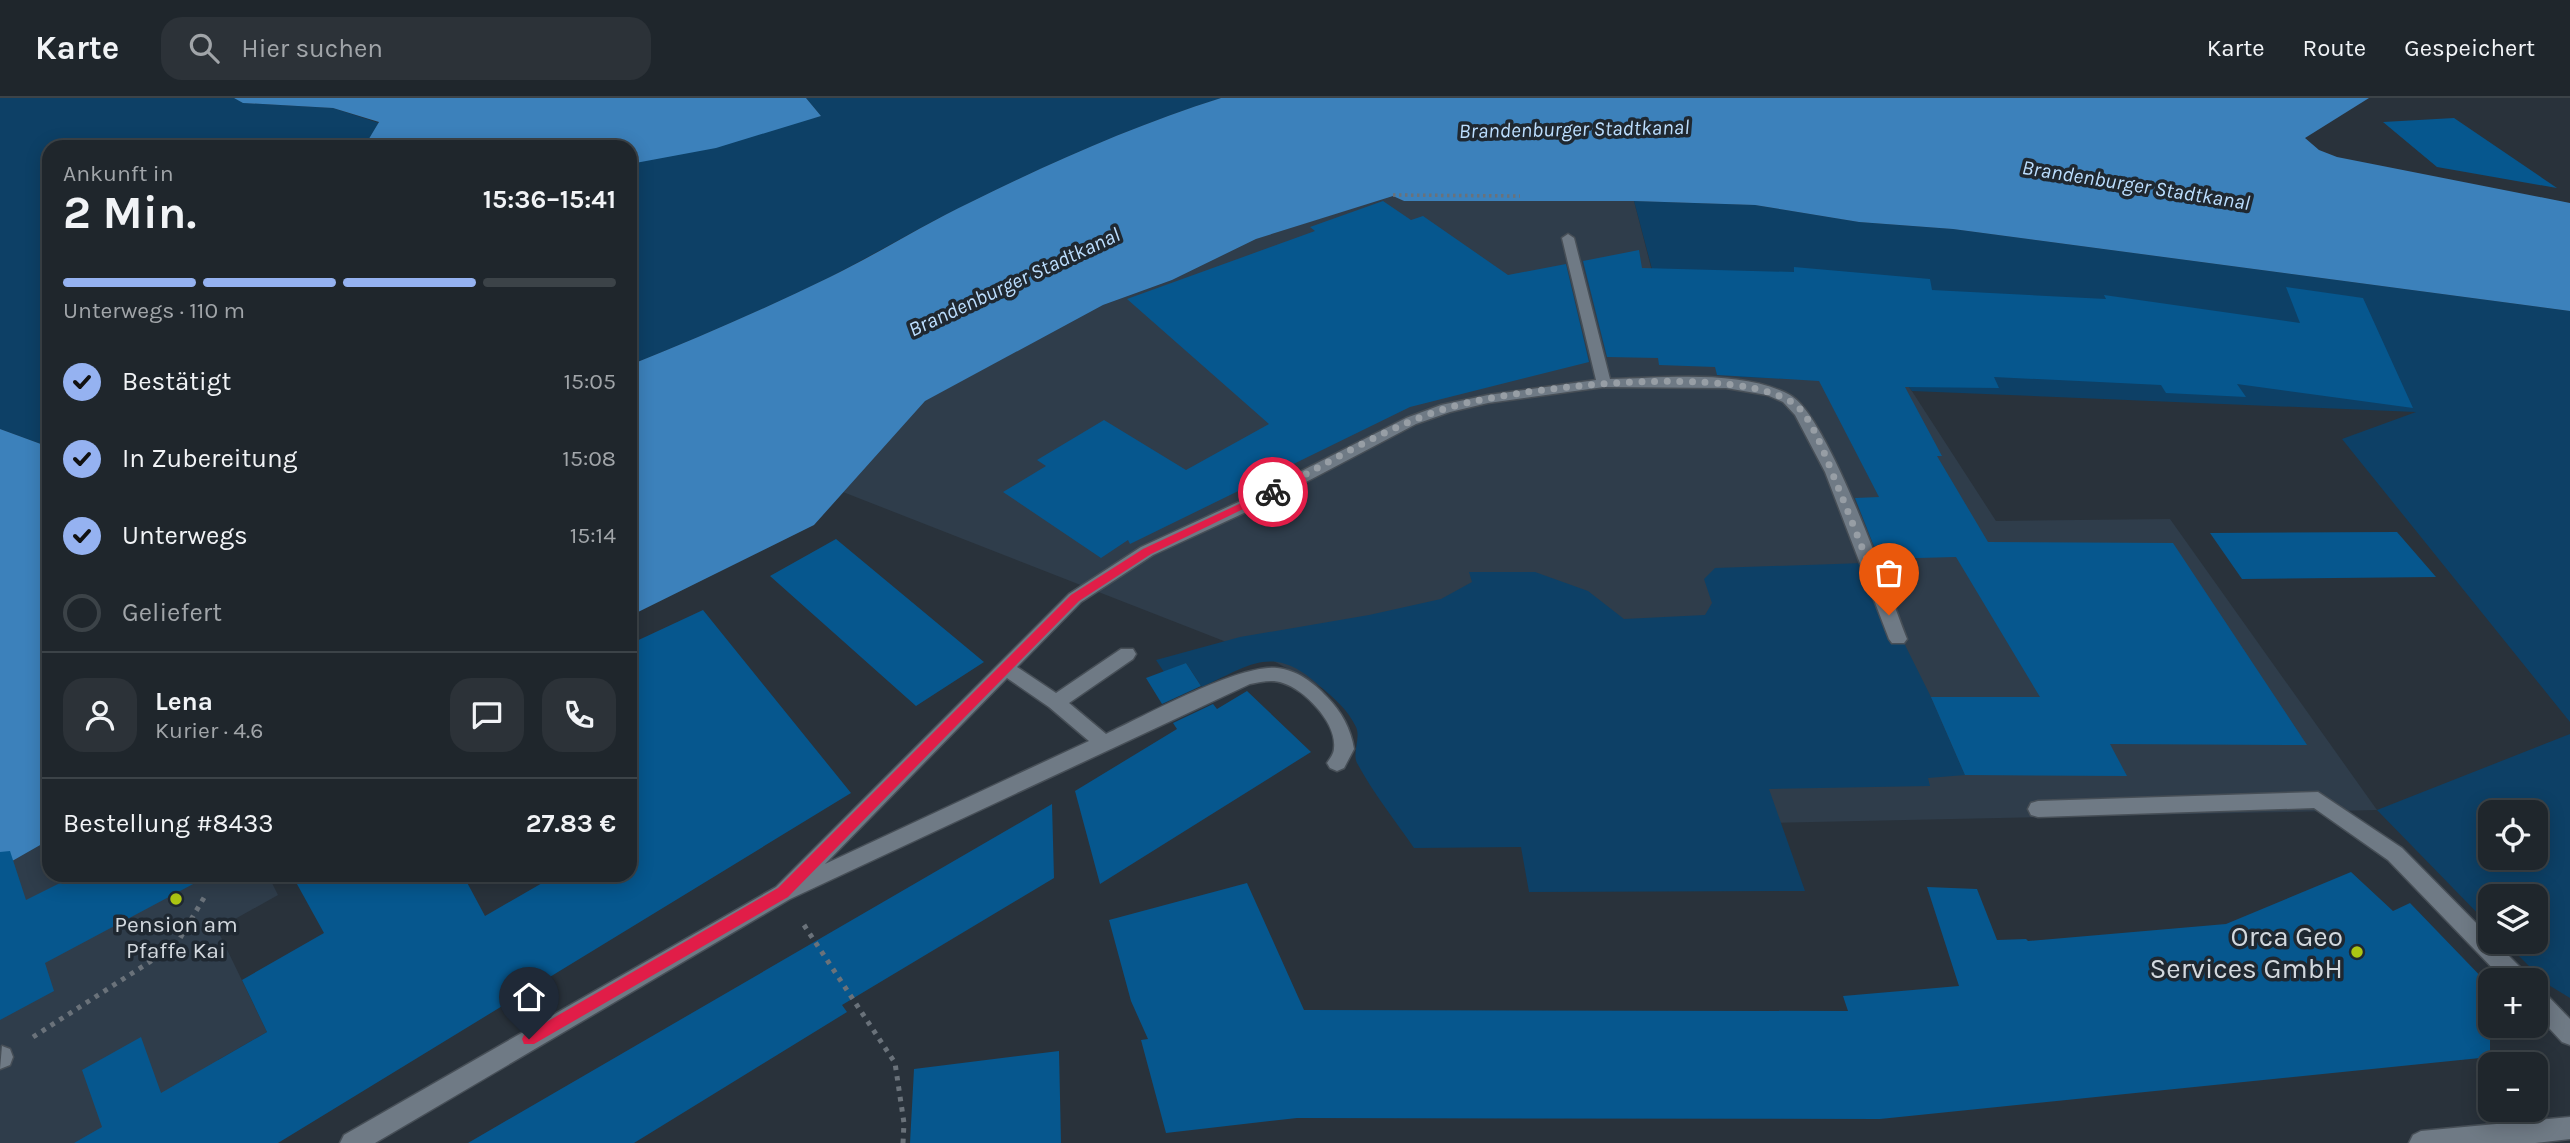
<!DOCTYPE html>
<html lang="de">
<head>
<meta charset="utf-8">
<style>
  body { margin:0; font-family:Karla,sans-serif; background:#2c3238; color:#f1f3f6; height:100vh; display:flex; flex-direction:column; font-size:26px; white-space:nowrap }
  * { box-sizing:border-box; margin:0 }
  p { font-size:23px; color:#a1a5a9 }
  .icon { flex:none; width:38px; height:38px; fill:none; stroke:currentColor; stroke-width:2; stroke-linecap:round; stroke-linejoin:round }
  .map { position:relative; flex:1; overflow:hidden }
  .side { position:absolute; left:42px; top:42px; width:595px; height:742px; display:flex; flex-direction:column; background:#1f262c; border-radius:21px; box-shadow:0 4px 18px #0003,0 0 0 2px #3c4348 }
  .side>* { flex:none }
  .controls { position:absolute; left:2478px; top:702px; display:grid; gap:14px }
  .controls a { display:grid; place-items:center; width:70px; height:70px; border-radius:14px; background:#1f262c; box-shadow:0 4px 18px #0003,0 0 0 2px #3c4348; font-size:35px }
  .pin { position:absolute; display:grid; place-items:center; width:60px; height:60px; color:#fff; margin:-72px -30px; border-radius:50% 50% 50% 0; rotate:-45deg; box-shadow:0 0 7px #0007 }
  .pin .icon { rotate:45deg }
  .courier { position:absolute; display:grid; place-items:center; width:70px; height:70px; margin:-35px; border:5px solid #e11d48; border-radius:50%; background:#fff; color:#222; box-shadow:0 2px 9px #0007 }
  .head em { font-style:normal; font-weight:700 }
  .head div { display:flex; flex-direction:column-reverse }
  .head { display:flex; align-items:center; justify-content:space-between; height:119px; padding:0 21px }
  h1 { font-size:46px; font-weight:700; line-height:52px }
  .bar { display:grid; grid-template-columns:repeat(4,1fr); gap:10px 7px; align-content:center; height:84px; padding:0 21px }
  .bar i { height:9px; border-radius:5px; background:#3c4348 }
  .bar .active { background:#95b2f1 }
  .bar p { grid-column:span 4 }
  .line { display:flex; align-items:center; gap:18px; padding:0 21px; border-top:2px solid #3c4348 }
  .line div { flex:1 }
  .round { display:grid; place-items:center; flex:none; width:74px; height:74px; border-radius:21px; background:#2c3238 }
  ol { padding:0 21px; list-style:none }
  li { display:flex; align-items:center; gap:21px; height:77px }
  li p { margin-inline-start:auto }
  li .icon { padding:7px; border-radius:50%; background:#95b2f1; color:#111; stroke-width:4 }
  li:last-child { color:#a1a5a9 }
  li i { width:38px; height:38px; border:4px solid #3c4348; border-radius:50% }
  header { display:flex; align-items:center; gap:42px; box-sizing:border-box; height:98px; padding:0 35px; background:#1f262c; border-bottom:2px solid #3c4348 }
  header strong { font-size:33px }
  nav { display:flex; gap:38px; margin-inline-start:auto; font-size:24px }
  .search { width:490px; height:63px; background:#2c3238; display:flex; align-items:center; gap:18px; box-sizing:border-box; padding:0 24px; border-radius:21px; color:#a1a5a9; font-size:26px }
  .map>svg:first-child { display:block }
  .built { fill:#2f3d4b }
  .green { fill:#0d4066; fill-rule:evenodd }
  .water { fill:#3c81bb }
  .building { fill:#06578e }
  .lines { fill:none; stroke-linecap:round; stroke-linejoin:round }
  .minor-casing { stroke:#474f57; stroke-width:3 }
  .path-far1 { stroke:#6a727a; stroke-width:3.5; stroke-dasharray:2.5 3.5; stroke-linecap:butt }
  .path { stroke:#6a727a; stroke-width:5; stroke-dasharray:4.5 6; stroke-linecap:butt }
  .minor { fill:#6f7a85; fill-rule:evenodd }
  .route { fill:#e11d48 }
  .done { stroke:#979ea5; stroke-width:7; stroke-dasharray:0 12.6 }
  .poi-dot { fill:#acc613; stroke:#1f2831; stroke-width:2.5 }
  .labels { text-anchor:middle; stroke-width:7; stroke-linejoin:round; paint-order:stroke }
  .far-water-label { font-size:21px; font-style:italic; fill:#bcdefe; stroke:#1f2831 }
  .poi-label { font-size:23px; fill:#d2d8de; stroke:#1f2831 }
  .near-poi-label { font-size:28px; fill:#d2d8de; stroke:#1f2831; text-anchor:end }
</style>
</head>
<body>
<header>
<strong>Karte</strong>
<div class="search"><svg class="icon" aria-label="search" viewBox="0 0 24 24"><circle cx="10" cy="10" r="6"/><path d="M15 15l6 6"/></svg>Hier suchen</div>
<nav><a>Karte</a><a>Route</a><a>Gespeichert</a></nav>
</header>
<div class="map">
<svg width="2570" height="1045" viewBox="0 0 2570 1045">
  <rect width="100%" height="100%" fill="#29323b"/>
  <!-- built -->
  <path class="built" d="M 1393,97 L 1404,103 L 1634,103 L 1665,224 L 1906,284 L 1996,423 L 2170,421 L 2377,712 L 1572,729 L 1270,561 L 843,394 L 924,303 L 1103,207 L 1172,182 L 1256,141 Z
    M 49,742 L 49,777 L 268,777 L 278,797 L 217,831 L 267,934 L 218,962 L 258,1045 L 0,1045 L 0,770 Z"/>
  <!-- green -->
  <path class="green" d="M 0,0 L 234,0 L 244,5 L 333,10 L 379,25 L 364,49 L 49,49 L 49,349 L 0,331 Z
    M 806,0 L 1221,0 C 1135,27 1052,64 971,104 C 923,127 877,155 830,179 C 764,211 698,240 630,267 L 630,66 L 821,18 Z
    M 1634,103 L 1755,107 L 1859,124 L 1953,131 L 2570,213 L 2570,624 L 2342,341 L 2416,314 L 1912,293 L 1905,284 L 1740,279 L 1724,225 L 1666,224 Z
    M 1864,465 L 1931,599 L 1965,677 L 1928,680 L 1930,688 L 1769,691 L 1805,793 L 1529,794 L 1521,749 L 1414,750 C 1395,722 1373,695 1357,665 C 1352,655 1361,640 1356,629 C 1348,612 1335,601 1321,589 C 1273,545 1251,567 1202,589 L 1186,565 L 1164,574 L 1156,562 L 1240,539 L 1369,517 L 1441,501 L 1472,484 L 1469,474 L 1535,474 L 1588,493 L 1624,521 L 1705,517 L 1712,505 L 1704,481 L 1715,470 Z
    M 2570,636 L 2570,900 L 2547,886 L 2505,844 L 2536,844 L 2536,798 L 2490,798 L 2490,828 L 2377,712 ZM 2536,714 L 2536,760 L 2490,760 L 2490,714 Z"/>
  <!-- water -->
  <path class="water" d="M 234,0 L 806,0 L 821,18 L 716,50 L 630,66 L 630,49 L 364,49 L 379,24 L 333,10 L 243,5 Z
    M 1221,0 L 2369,0 L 2305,40 L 2319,52 L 2337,59 L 2570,105 L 2570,213 L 1953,131 L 1859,124 L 1755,107 L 1634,103 L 1404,103 L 1393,98 L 1256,141 L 1172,182 L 1103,207 L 925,303 L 814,427 L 630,518 L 630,267 C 698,240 764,211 830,179 C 877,156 923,127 971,104 C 1052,64 1135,27 1221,0 Z
    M 0,331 L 49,349 L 49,742 L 0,770 Z"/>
  <!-- building -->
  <path class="building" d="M 2454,20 L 2557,90 L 2437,69 L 2383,24 Z
    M 1383,103 L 1411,122 L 1423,118 L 1508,177 L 1566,166 L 1589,264 L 1410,309 L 1130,446 L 1128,442 L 1101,460 L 1003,394 L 1046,368 L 1037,362 L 1104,322 L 1186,372 L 1269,326 L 1127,201 L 1315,133 L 1310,129 Z
    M 1639,152 L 1642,170 L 1794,174 L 1794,169 L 1930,181 L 1932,192 L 2106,201 L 2104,197 L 2300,225 L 2286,189 L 2363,200 L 2413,310 L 2237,286 L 2246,299 L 2166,295 L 2161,287 L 1994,279 L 1999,290 L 1905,289 L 1942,358 L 1937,358 L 1988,444 L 2173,445 L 2307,647 L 2110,646 L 2127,678 L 1965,677 L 1931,599 L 2040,599 L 1956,459 L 1879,461 L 1855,400 L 1879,399 L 1819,283 L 1717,277 L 1715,269 L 1659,267 L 1658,260 L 1607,259 L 1583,163 Z
    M 2397,434 L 2436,479 L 2242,481 L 2210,435 Z
    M 836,441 L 984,564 L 916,608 L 770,478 Z
    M 703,512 L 851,695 L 278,1045 L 74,1045 L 102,1029 L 82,972 L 141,939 L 161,995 L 267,934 L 242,882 L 324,835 L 292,777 L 463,777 L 485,818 L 556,777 L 630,777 L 630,546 Z
    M 1186,565 L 1201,588 L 1162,606 L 1146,580 Z
    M 1247,593 L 1311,654 L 1100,786 L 1075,693 L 1177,631 L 1173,625 L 1213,606 L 1217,611 Z
    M 1052,706 L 1054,780 L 842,907 L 847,914 L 634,1045 L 468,1045 Z
    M 10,753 L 26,802 L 76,777 L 210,777 L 45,865 L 54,893 L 0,922 L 0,754 Z
    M 2351,774 L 2393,813 L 2410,805 L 2490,888 L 2490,959 L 1880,1021 L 1297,1020 L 1166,1035 L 1141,942 L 1148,941 L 1131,903 L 1109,822 L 1247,785 L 1304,912 L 1848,913 L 1843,898 L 1959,888 L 1927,789 L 1977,791 L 1997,842 L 2026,841 L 2028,843 L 2226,826 Z
    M 1059,953 L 1061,1045 L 910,1045 L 914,971 Z"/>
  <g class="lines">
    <defs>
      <path id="minor" d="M 1568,136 L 1574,140 L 1610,281 C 1663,280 1742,271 1790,297 C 1828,317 1889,495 1907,541 L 1904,545 L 1892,545 L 1889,541 L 1825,374 L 1795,317 L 1783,304 L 1767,297 L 1726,290 L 1604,289 L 1488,305 L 1450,314 L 1416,326 L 1270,403 L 1153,457 L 1081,504 L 1017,569 L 1056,595 L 1121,551 L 1133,551 L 1136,556 L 1133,561 L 1069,605 L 1106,636 C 1144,618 1239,566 1277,570 C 1297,572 1314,585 1327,599 C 1341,613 1351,631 1354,651 L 1344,670 L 1337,673 L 1330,670 L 1327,665 C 1330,660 1334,656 1334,650 C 1337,625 1305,592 1283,585 C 1272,581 1261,584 1250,586 L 790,801 L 375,1045 L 340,1045 L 344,1037 L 776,789 L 1069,496 L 1141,449 L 1258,395 L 1406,320 L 1441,307 L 1488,297 L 1596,282 L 1562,140 ZM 1007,580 L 1049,609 L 1089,643 L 825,766 Z
        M 2318,694 L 2402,750 L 2490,839 L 2490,844 L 2495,844 L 2526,875 L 2529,882 L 2504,882 L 2388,762 L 2314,710 L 2038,719 L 2031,717 L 2028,711 L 2031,705 L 2038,703 Z
        M 2536,891 L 2544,894 L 2570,921 L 2570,947 L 2562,944 L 2536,916 Z
        M 2,948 L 10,951 L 13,959 L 10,967 L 0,971 Z
        M 2570,1019 L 2570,1041 L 2535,1045 L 2409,1045 L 2413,1037 L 2421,1033 Z"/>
    </defs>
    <!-- minor casing -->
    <use href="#minor" class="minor-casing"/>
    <!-- path-far1 -->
    <path class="path-far1" d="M 1393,97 L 1520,98"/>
    <!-- path -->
    <path class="path" d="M 804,827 L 895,965 L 904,1025 L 903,1045
      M 33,939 L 176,847 L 205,798"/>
    <!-- minor -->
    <use href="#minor" class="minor"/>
  </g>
  <!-- route -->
  <path class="route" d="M 1269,392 L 1278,394 L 1151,456 L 1079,503 L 788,799 L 534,946 L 524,946 L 522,941 L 524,937 L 778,790 L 1071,497 L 1143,451 Z"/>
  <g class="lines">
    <!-- done -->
    <path class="done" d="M 1273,394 C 1328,365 1384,330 1444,311 C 1509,290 1747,262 1798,309 C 1814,324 1827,363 1836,384 C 1854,428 1871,473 1889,517"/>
  </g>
  <!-- markers -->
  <g class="poi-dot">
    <circle cx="176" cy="801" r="7"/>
    <circle cx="2357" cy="854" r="7"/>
  </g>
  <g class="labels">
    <!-- far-water labels -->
    <g class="far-water-label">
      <text transform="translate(1574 31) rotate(-1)" y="7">Brandenburger Stadtkanal</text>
      <text transform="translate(2136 87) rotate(9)" y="7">Brandenburger Stadtkanal</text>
      <text transform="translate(1014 184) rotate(-25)" y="7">Brandenburger Stadtkanal</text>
    </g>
    <!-- poi labels -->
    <g class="poi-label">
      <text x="176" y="834">Pension am<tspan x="176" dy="26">Pfaffe Kai</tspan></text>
    </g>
    <!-- near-poi labels -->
    <g class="near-poi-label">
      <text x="2343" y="848">Orca Geo<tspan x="2343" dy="32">Services GmbH</tspan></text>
    </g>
  </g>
</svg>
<div class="controls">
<a><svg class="icon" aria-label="locate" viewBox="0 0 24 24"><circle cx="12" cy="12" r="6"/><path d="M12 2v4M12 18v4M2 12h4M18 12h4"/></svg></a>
<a><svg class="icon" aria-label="layers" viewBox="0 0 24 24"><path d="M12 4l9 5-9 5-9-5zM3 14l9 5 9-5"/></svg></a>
<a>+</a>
<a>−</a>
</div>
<div class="pin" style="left:1889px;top:517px;background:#ea580c"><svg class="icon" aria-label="bag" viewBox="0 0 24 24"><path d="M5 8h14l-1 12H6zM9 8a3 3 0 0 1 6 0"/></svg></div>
<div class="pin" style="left:529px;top:941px;background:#1f2937"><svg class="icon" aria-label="home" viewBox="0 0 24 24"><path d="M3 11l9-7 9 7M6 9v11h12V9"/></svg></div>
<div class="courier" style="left:1273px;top:394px"><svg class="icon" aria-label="bike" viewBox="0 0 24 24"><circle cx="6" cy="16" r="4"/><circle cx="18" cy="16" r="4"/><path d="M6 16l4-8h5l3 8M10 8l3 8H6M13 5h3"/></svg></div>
<section class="side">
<div class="head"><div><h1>2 Min.</h1><p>Ankunft in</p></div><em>15:36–15:41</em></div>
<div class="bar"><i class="active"></i><i class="active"></i><i class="active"></i><i></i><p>Unterwegs · 110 m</p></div>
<ol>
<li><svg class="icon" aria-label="check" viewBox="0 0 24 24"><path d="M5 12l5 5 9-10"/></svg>Bestätigt<p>15:05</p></li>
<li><svg class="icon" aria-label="check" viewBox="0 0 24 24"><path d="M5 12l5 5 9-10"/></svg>In Zubereitung<p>15:08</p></li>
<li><svg class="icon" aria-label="check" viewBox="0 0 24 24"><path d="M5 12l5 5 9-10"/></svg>Unterwegs<p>15:14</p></li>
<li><i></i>Geliefert</li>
</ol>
<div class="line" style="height:126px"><a class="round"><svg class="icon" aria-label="person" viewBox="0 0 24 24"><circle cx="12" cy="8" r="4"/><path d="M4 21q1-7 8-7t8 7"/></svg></a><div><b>Lena</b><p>Kurier · 4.6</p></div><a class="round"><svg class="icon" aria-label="chat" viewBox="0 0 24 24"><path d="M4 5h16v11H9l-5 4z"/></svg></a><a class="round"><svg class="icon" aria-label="phone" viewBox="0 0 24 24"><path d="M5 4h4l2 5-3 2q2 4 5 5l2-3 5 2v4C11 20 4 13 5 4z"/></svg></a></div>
<div class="line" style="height:91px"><div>Bestellung #8433</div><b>27.83 €</b></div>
</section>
</div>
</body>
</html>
